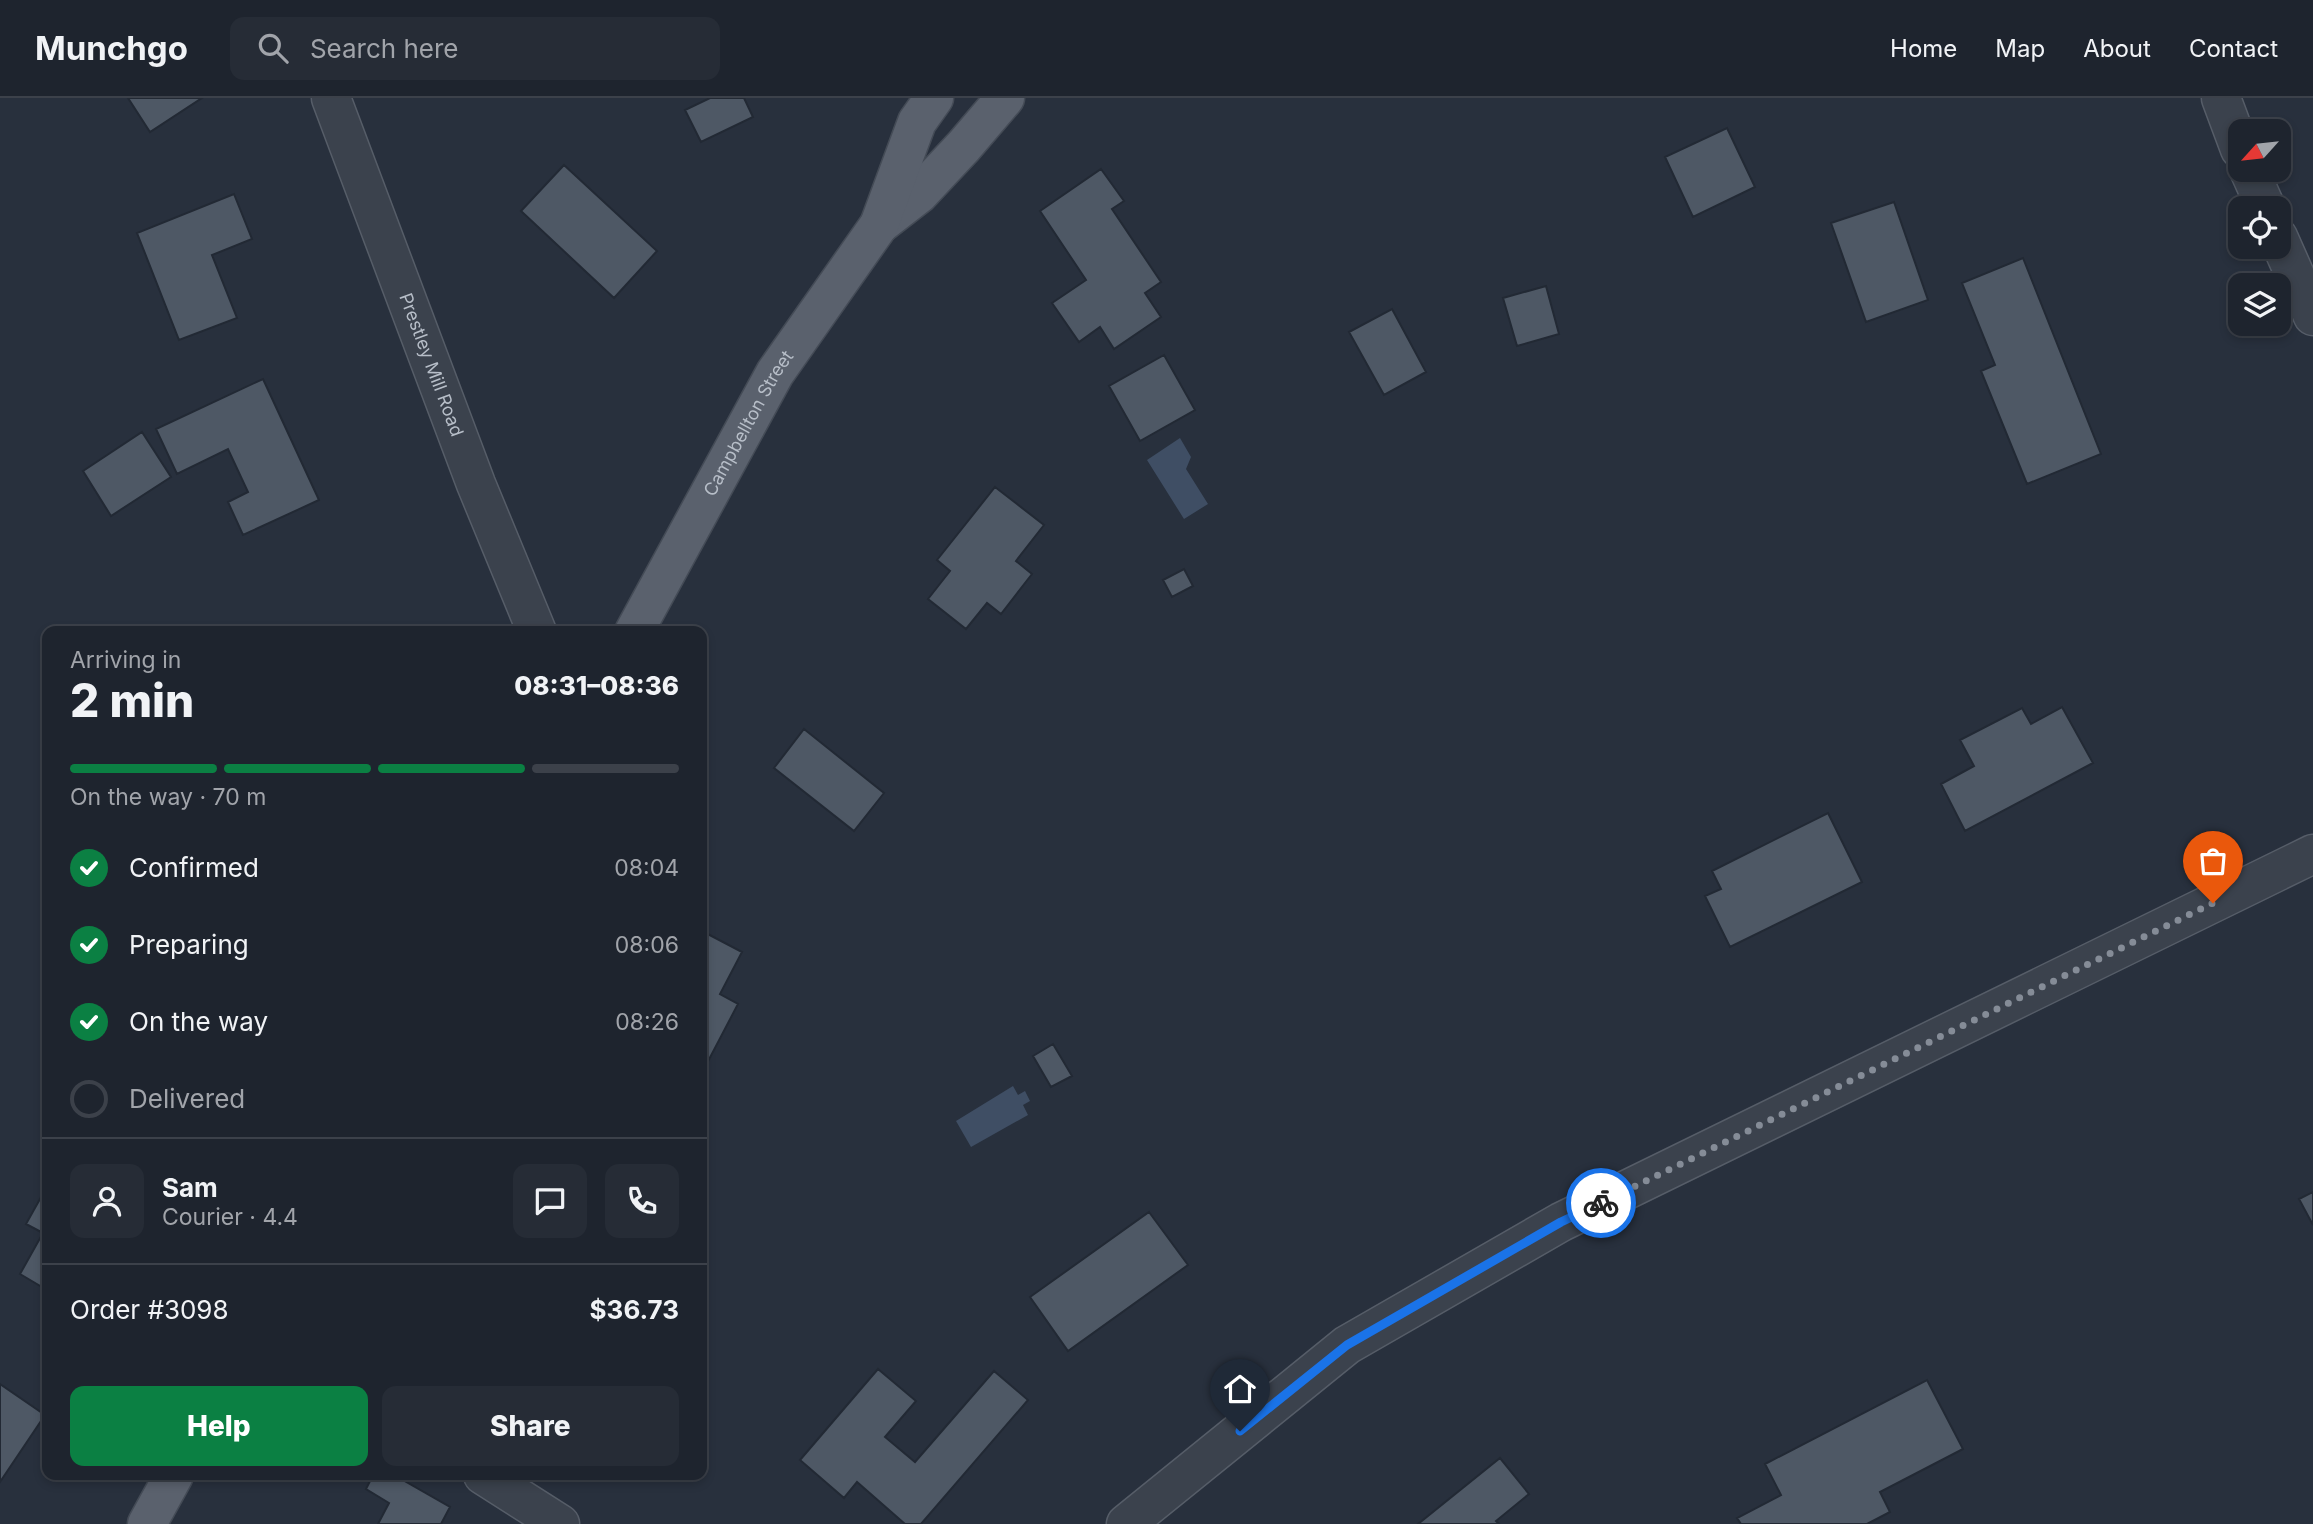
<!DOCTYPE html>
<html lang="en">
<head>
<meta charset="utf-8">
<style>
  body { margin:0; font-family:Inter,sans-serif; background:#262c36; color:#f1f3f6; height:100vh; display:flex; flex-direction:column; font-size:26px; white-space:nowrap }
  * { box-sizing:border-box; margin:0 }
  p { font-size:23px; color:#a1a4aa }
  .icon { flex:none; width:38px; height:38px; fill:none; stroke:currentColor; stroke-width:2; stroke-linecap:round; stroke-linejoin:round }
  .map { position:relative; flex:1; overflow:hidden }
  .panel { position:absolute; left:42px; top:528px; width:665px; height:854px; display:flex; flex-direction:column; background:#1e242e; border-radius:14px; box-shadow:0 4px 10px #0003,0 0 0 2px #3c414a }
  .panel>* { flex:none }
  .needle { width:46px; rotate:243deg }
  .controls { position:absolute; left:2228px; top:21px; display:grid; gap:14px }
  .controls a { display:grid; place-items:center; width:63px; height:63px; border-radius:14px; background:#1e242e; box-shadow:0 4px 10px #0003,0 0 0 2px #3c414a; font-size:35px }
  .pin { position:absolute; display:grid; place-items:center; width:60px; height:60px; color:#fff; margin:-72px -30px; border-radius:50% 50% 50% 0; rotate:-45deg; box-shadow:0 0 7px #0007 }
  .pin .icon { rotate:45deg }
  .courier { position:absolute; display:grid; place-items:center; width:70px; height:70px; margin:-35px; border:5px solid #1a73e8; border-radius:50%; background:#fff; color:#222; box-shadow:0 2px 9px #0007 }
  .summary em { font-style:normal; font-weight:800 }
  .summary div { display:flex; flex-direction:column-reverse }
  .summary { display:flex; align-items:center; justify-content:space-between; height:119px; padding:0 28px }
  h1 { font-size:46px; font-weight:800; line-height:52px }
  .bar { display:grid; grid-template-columns:repeat(4,1fr); gap:10px 7px; align-content:center; height:84px; padding:0 28px }
  .bar i { height:9px; border-radius:5px; background:#3c414a }
  .bar .selected { background:#0b8043 }
  .bar p { grid-column:span 4 }
  .line { display:flex; align-items:center; gap:18px; padding:0 28px; border-top:2px solid #3c414a }
  .line div { flex:1 }
  .round { display:grid; place-items:center; flex:none; width:74px; height:74px; border-radius:14px; background:#262c36 }
  ol { padding:0 28px; list-style:none }
  li { display:flex; align-items:center; gap:21px; height:77px }
  li p { margin-inline-start:auto }
  li .icon { padding:7px; border-radius:50%; background:#0b8043; color:#fff; stroke-width:4 }
  li:last-child { color:#a1a4aa }
  li i { width:38px; height:38px; border:4px solid #3c414a; border-radius:50% }
  .button { display:flex; gap:14px; margin-top:auto; padding:14px 28px }
  .button a { flex:1; height:80px; border-radius:14px; background:#0b8043; color:#fff; font-size:28px; font-weight:800; line-height:80px; text-align:center }
  .button a+a { background:#262c36; color:#f1f3f6 }
  header { display:flex; align-items:center; gap:42px; box-sizing:border-box; height:98px; padding:0 35px; background:#1e242e; border-bottom:2px solid #3c414a }
  header strong { font-size:33px }
  nav { display:flex; gap:38px; margin-inline-start:auto; font-size:24px }
  .search { width:490px; height:63px; background:#262c36; display:flex; align-items:center; gap:18px; box-sizing:border-box; padding:0 24px; border-radius:14px; color:#a1a4aa; font-size:26px }
  .map>svg:first-child { display:block }
  .water { fill:#3f4e64 }
  .building { fill:#4e5865; stroke:#222934; stroke-width:2 }
  .lines { fill:none; stroke-linecap:round; stroke-linejoin:round }
  .minor-casing { stroke:#565d68; stroke-width:41 }
  .major-casing { stroke:#444b56; stroke-width:41 }
  .minor { stroke:#3b424d; stroke-width:38 }
  .major { stroke:#5a616d; stroke-width:38 }
  .done { stroke:#858c97; stroke-width:7; stroke-dasharray:0 12.6 }
  .route { stroke:#1a73e8; stroke-width:9 }
  .labels { text-anchor:middle; stroke-width:5; stroke-linejoin:round; paint-order:stroke }
  .street-label { font-size:18px; fill:#b7bec8; stroke:#202732 }
</style>
</head>
<body>
<header>
<strong>Munchgo</strong>
<div class="search"><svg class="icon" aria-label="search" viewBox="0 0 24 24"><circle cx="10" cy="10" r="6"/><path d="M15 15l6 6"/></svg>Search here</div>
<nav><a>Home</a><a>Map</a><a>About</a><a>Contact</a></nav>
</header>
<div class="map">
<svg width="2313" height="1426" viewBox="0 0 2313 1426">
  <rect width="100%" height="100%" fill="#28303d"/>
  <!-- water -->
  <path class="water" d="M 1180,340 L 1191,359 L 1186,371 L 1208,406 L 1184,421 L 1147,362 Z
    M 1013,988 L 1018,997 L 1025,993 L 1030,1003 L 1023,1007 L 1028,1017 L 971,1049 L 956,1023 Z"/>
  <!-- building -->
  <path class="building" d="M 128,0 L 202,0 L 150,34 Z
    M 710,0 L 744,0 L 753,19 L 701,44 L 685,12 Z
    M 1727,30 L 1755,89 L 1693,119 L 1665,59 Z
    M 564,67 L 657,153 L 614,200 L 521,113 Z
    M 1101,71 L 1124,103 L 1112,111 L 1161,184 L 1145,195 L 1161,219 L 1114,251 L 1100,229 L 1079,244 L 1052,205 L 1086,182 L 1040,113 Z
    M 234,96 L 252,141 L 212,157 L 237,220 L 179,242 L 137,135 Z
    M 1894,104 L 1928,202 L 1866,224 L 1831,125 Z
    M 2023,160 L 2101,356 L 2027,386 L 1981,273 L 1995,267 L 1962,185 Z
    M 1546,188 L 1559,236 L 1517,248 L 1503,200 Z
    M 1392,211 L 1426,274 L 1384,297 L 1349,234 Z
    M 1164,257 L 1195,312 L 1140,343 L 1109,288 Z
    M 263,281 L 319,402 L 243,437 L 228,404 L 248,394 L 228,351 L 177,376 L 156,331 Z
    M 142,334 L 171,379 L 111,418 L 83,373 Z
    M 995,389 L 1044,427 L 1016,463 L 1032,476 L 1001,516 L 987,505 L 966,531 L 928,501 L 950,473 L 937,462 Z
    M 1184,471 L 1193,488 L 1172,499 L 1163,482 Z
    M 2062,609 L 2093,665 L 1965,733 L 1941,686 L 1974,668 L 1960,642 L 2022,610 L 2031,626 Z
    M 804,631 L 884,695 L 854,733 L 774,670 Z
    M 1828,715 L 1862,784 L 1730,849 L 1705,798 L 1721,791 L 1712,773 Z
    M 702,833 L 742,854 L 720,896 L 738,906 L 704,971 L 702,970 Z
    M 1053,946 L 1072,978 L 1051,989 L 1033,958 Z
    M 45,1092 L 47,1094 L 47,1192 L 20,1176 L 43,1135 L 26,1126 Z
    M 2313,1094 L 2313,1127 L 2299,1101 Z
    M 1149,1114 L 1188,1167 L 1068,1253 L 1030,1199 Z
    M 878,1271 L 916,1303 L 885,1339 L 915,1364 L 994,1273 L 1028,1302 L 921,1426 L 905,1426 L 857,1384 L 844,1400 L 800,1362 Z
    M 1927,1282 L 1963,1351 L 1880,1394 L 1890,1414 L 1867,1426 L 1741,1426 L 1737,1420 L 1781,1397 L 1765,1366 Z
    M 0,1286 L 45,1317 L 0,1384 Z
    M 1500,1360 L 1529,1396 L 1496,1423 L 1499,1426 L 1418,1426 Z
    M 373,1377 L 394,1377 L 450,1409 L 441,1426 L 378,1426 L 389,1405 L 366,1391 Z"/>
  <g class="lines">
    <defs>
      <g id="minor">
        <path id="s1" d="M 331,0 L 476,386 L 537,534"/>
        <path d="M 2221,0 L 2240,51"/>
        <path d="M 2249,72 L 2266,110"/>
        <path d="M 2278,139 L 2313,218"/>
        <path d="M 483,1377 L 560,1426"/>
        <path d="M 1126,1426 L 1347,1247 L 1561,1124 L 2313,756"/>
      </g>
      <g id="major">
        <path d="M 879,127 L 919,96 L 964,48 L 1005,0"/>
        <path id="s2" d="M 634,534 L 775,275 L 879,127 L 917,24 L 934,0"/>
        <path d="M 147,1426 L 174,1377"/>
      </g>
    </defs>
    <!-- minor casing -->
    <use href="#minor" class="minor-casing"/>
    <!-- major casing -->
    <use href="#major" class="major-casing"/>
    <!-- minor -->
    <use href="#minor" class="minor"/>
    <!-- major -->
    <use href="#major" class="major"/>
  </g>
  <g class="lines">
    <!-- done -->
    <path class="done" d="M 1601,1105 L 2213,805"/>
    <!-- route -->
    <path class="route" d="M 1240,1333 L 1347,1247 L 1561,1124 L 1601,1105"/>
  </g>
  <g class="labels">
    <!-- street labels -->
    <g class="street-label">
      <text dy="6" stroke="none"><textPath href="#s1" startOffset="285">Prestley Mill Road</textPath></text>
      <text dy="6" stroke="none"><textPath href="#s2" startOffset="238">Campbellton Street</textPath></text>
    </g>
  </g>
</svg>
<div class="controls">
<a><svg class="needle" viewBox="-14 -14 28 28"><path d="M0-13l5 13h-10z" fill="#e53935"/><path d="M0 13l5-13h-10z" fill="#a1a4aa"/></svg></a>
<a><svg class="icon" aria-label="locate" viewBox="0 0 24 24"><circle cx="12" cy="12" r="6"/><path d="M12 2v4M12 18v4M2 12h4M18 12h4"/></svg></a>
<a><svg class="icon" aria-label="layers" viewBox="0 0 24 24"><path d="M12 4l9 5-9 5-9-5zM3 14l9 5 9-5"/></svg></a>
</div>
<div class="pin" style="left:2213px;top:805px;background:#ea580c"><svg class="icon" aria-label="bag" viewBox="0 0 24 24"><path d="M5 8h14l-1 12H6zM9 8a3 3 0 0 1 6 0"/></svg></div>
<div class="pin" style="left:1240px;top:1333px;background:#1f2937"><svg class="icon" aria-label="home" viewBox="0 0 24 24"><path d="M3 11l9-7 9 7M6 9v11h12V9"/></svg></div>
<div class="courier" style="left:1601px;top:1105px"><svg class="icon" aria-label="bike" viewBox="0 0 24 24"><circle cx="6" cy="16" r="4"/><circle cx="18" cy="16" r="4"/><path d="M6 16l4-8h5l3 8M10 8l3 8H6M13 5h3"/></svg></div>
<section class="panel">
<div class="summary"><div><h1>2 min</h1><p>Arriving in</p></div><em>08:31–08:36</em></div>
<div class="bar"><i class="selected"></i><i class="selected"></i><i class="selected"></i><i></i><p>On the way · 70 m</p></div>
<ol>
<li><svg class="icon" aria-label="check" viewBox="0 0 24 24"><path d="M5 12l5 5 9-10"/></svg>Confirmed<p>08:04</p></li>
<li><svg class="icon" aria-label="check" viewBox="0 0 24 24"><path d="M5 12l5 5 9-10"/></svg>Preparing<p>08:06</p></li>
<li><svg class="icon" aria-label="check" viewBox="0 0 24 24"><path d="M5 12l5 5 9-10"/></svg>On the way<p>08:26</p></li>
<li><i></i>Delivered</li>
</ol>
<div class="line" style="height:126px"><a class="round"><svg class="icon" aria-label="person" viewBox="0 0 24 24"><circle cx="12" cy="8" r="4"/><path d="M4 21q1-7 8-7t8 7"/></svg></a><div><b>Sam</b><p>Courier · 4.4</p></div><a class="round"><svg class="icon" aria-label="chat" viewBox="0 0 24 24"><path d="M4 5h16v11H9l-5 4z"/></svg></a><a class="round"><svg class="icon" aria-label="phone" viewBox="0 0 24 24"><path d="M5 4h4l2 5-3 2q2 4 5 5l2-3 5 2v4C11 20 4 13 5 4z"/></svg></a></div>
<div class="line" style="height:91px"><div>Order #3098</div><b>$36.73</b></div>
<div class="button"><a>Help</a><a>Share</a></div>
</section>
</div>
</body>
</html>
